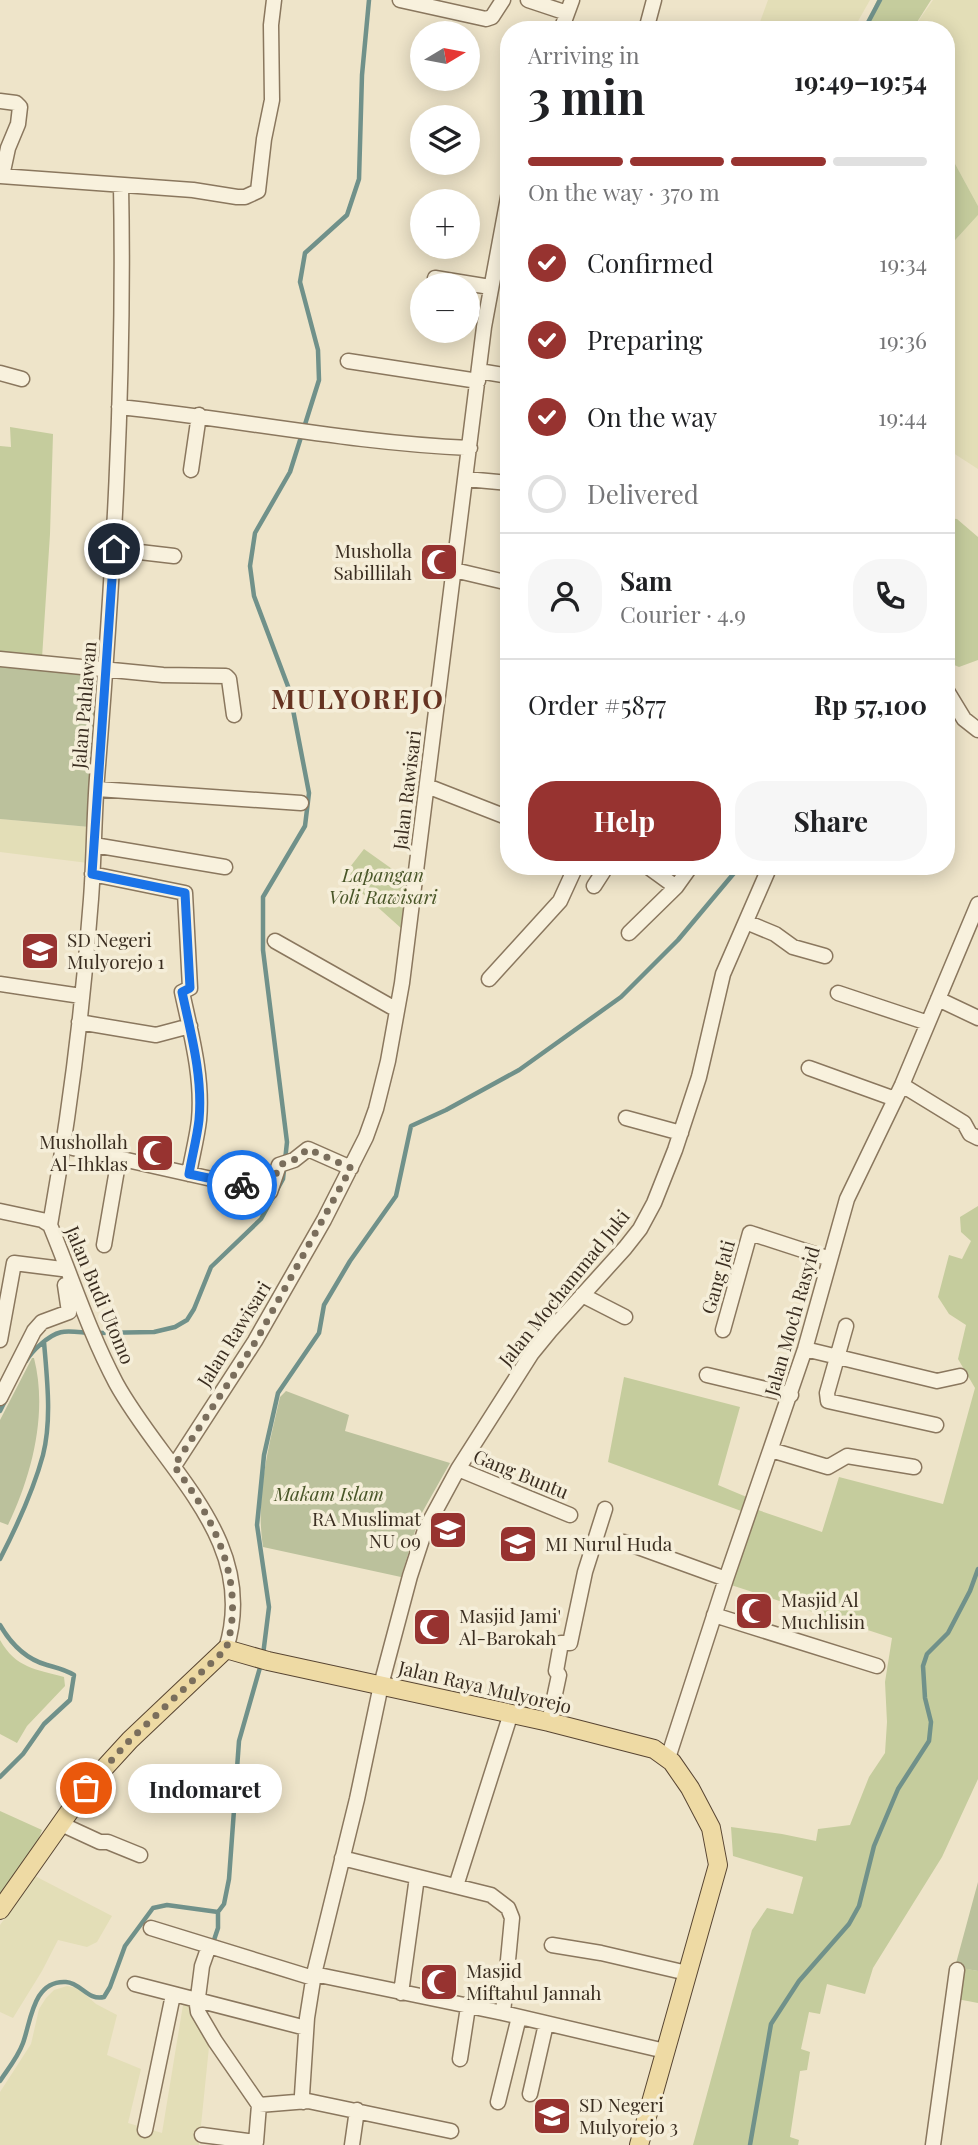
<!DOCTYPE html>
<html lang="en">
<head>
<meta charset="utf-8">
<style>
  body { margin:0; font-family:"Playfair Display",serif; background:#f6f6f6; color:#202124; height:100vh; display:flex; flex-direction:column; font-size:26px; white-space:nowrap }
  * { box-sizing:border-box; margin:0 }
  p { font-size:23px; color:#757577 }
  .icon { flex:none; width:38px; height:38px; fill:none; stroke:currentColor; stroke-width:2; stroke-linecap:round; stroke-linejoin:round }
  .map { position:relative; flex:1; overflow:hidden }
  .side { position:absolute; left:500px; top:21px; width:455px; height:854px; display:flex; flex-direction:column; background:#fff; border-radius:28px; box-shadow:0 4px 18px #0003 }
  .side>* { flex:none }
  .needle { width:46px; rotate:80deg }
  .buttons { position:absolute; left:410px; top:21px; display:grid; gap:14px }
  .buttons a { display:grid; place-items:center; width:70px; height:70px; border-radius:50%; background:#fff; box-shadow:0 4px 18px #0003; font-size:35px }
  .pin { position:absolute; display:grid; place-items:center; width:60px; height:60px; color:#fff; margin:-30px; border:4px solid #fff; border-radius:50%; box-shadow:0 2px 7px #0007 }
  .courier { position:absolute; display:grid; place-items:center; width:70px; height:70px; margin:-35px; border:5px solid #1a73e8; border-radius:50%; background:#fff; color:#222; box-shadow:0 2px 9px #0007 }
  .bubble { position:absolute; height:49px; border-radius:24px; background:#fff; box-shadow:0 4px 18px #0003; font-size:23px; font-weight:700; line-height:49px; text-align:center }
  .head em { font-style:normal; font-weight:700 }
  .head div { display:flex; flex-direction:column-reverse }
  .head { display:flex; align-items:center; justify-content:space-between; height:119px; padding:0 28px }
  h1 { font-size:46px; font-weight:700; line-height:52px }
  .bar { display:grid; grid-template-columns:repeat(4,1fr); gap:10px 7px; align-content:center; height:84px; padding:0 28px }
  .bar i { height:9px; border-radius:5px; background:#e0e0e0 }
  .bar .on { background:#973330 }
  .bar p { grid-column:span 4 }
  .line { display:flex; align-items:center; gap:18px; padding:0 28px; border-top:2px solid #e0e0e0 }
  .line div { flex:1 }
  .round { display:grid; place-items:center; flex:none; width:74px; height:74px; border-radius:28px; background:#f6f6f6 }
  ol { padding:0 28px; list-style:none }
  li { display:flex; align-items:center; gap:21px; height:77px }
  li p { margin-inline-start:auto }
  li .icon { padding:7px; border-radius:50%; background:#973330; color:#fff; stroke-width:4 }
  li:last-child { color:#757577 }
  li i { width:38px; height:38px; border:4px solid #e0e0e0; border-radius:50% }
  .button { display:flex; gap:14px; margin-top:auto; padding:14px 28px }
  .button a { flex:1; height:80px; border-radius:28px; background:#973330; color:#fff; font-size:28px; font-weight:700; line-height:80px; text-align:center }
  .button a+a { background:#f6f6f6; color:#202124 }
  .map>svg:first-child { display:block }
  .farmland { fill:#e3deb7 }
  .green { fill:#c5cc9d }
  .cemetery { fill:#bbc19c }
  .lines { fill:none; stroke-linecap:round; stroke-linejoin:round }
  .stream { stroke:#70918a; stroke-width:4.5 }
  .minor-casing { stroke:#8a775e; stroke-width:17 }
  .major-casing { stroke:#584532; stroke-width:20 }
  .minor { stroke:#f8f1dd; stroke-width:14 }
  .major { stroke:#eedaa4; stroke-width:18 }
  .done { stroke:#7a6e5c; stroke-width:7; stroke-dasharray:0 12.6 }
  .route { stroke:#1a73e8; stroke-width:9 }
  .labels { text-anchor:middle; stroke-width:7; stroke-linejoin:round; paint-order:stroke }
  .poi-label { font-size:19px; fill:#3b2e21; stroke:#f5eed9; text-anchor:start }
  .street-label { font-size:19px; fill:#3b2e21; stroke:#f5eed9 }
  .park-label { font-size:19px; font-style:italic; fill:#495628; stroke:#f5eed9 }
  .district-label { font-size:26px; font-weight:bold; letter-spacing:2px; fill:#632; stroke:#f5eed9 }
</style>
</head>
<body>
<div class="map">
<svg width="978" height="2145" viewBox="0 0 978 2145">
  <rect width="100%" height="100%" fill="#eee4c9"/>
  <!-- farmland -->
  <path class="farmland" d="M 768,0 L 870,0 L 853,30 L 755,30 L 760,22 Z
    M 933,0 L 978,0 L 978,206 L 947,149 L 947,30 L 912,30 Z
    M 978,215 L 978,469 L 947,449 L 947,249 Z
    M 0,819 L 90,827 L 88,863 L 0,852 Z
    M 35,1876 L 112,1916 L 97,1942 L 87,1947 L 58,1940 L 42,1971 L 13,2018 L 0,2012 L 0,1925 Z
    M 67,1986 L 78,1988 L 96,2004 L 117,2015 L 107,2055 L 141,2069 L 128,2123 L 162,2133 L 183,2005 L 191,2006 L 210,2037 L 199,2145 L 0,2145 L 0,2092 L 31,2044 L 39,2009 L 46,1998 L 54,1990 Z"/>
  <!-- green -->
  <path class="green" d="M 877,0 L 931,0 L 912,30 L 864,30 Z
    M 947,149 L 978,206 L 978,215 L 947,249 Z
    M 10,427 L 53,434 L 50,534 L 42,658 L 0,652 L 0,446 L 11,447 Z
    M 947,518 L 957,519 L 978,537 L 978,660 L 959,667 L 947,662 Z
    M 364,849 L 409,881 L 402,929 L 343,876 Z
    M 978,1206 L 978,1779 L 942,1857 L 873,1968 L 865,1994 L 827,1984 L 820,2014 L 809,2012 L 801,2049 L 810,2052 L 807,2070 L 800,2071 L 790,2137 L 799,2140 L 798,2145 L 693,2145 L 752,1930 L 767,1908 L 793,1914 L 803,1877 L 733,1856 L 731,1827 L 782,1834 L 816,1841 L 818,1829 L 850,1825 L 869,1777 L 885,1753 L 887,1722 L 885,1682 L 892,1638 L 731,1585 L 758,1510 L 822,1532 L 839,1477 L 943,1504 L 975,1388 L 958,1359 L 966,1325 L 949,1314 L 938,1297 L 949,1255 L 962,1259 L 971,1241 L 961,1232 L 960,1217 Z
    M 624,1377 L 740,1407 L 718,1485 L 749,1498 L 744,1512 L 608,1462 Z
    M 0,1640 C 16,1668 35,1669 64,1677 L 65,1686 L 27,1726 L 17,1743 L 0,1734 Z
    M 0,1811 L 42,1830 L 36,1846 L 0,1896 Z
    M 962,1968 L 978,1971 L 978,2003 L 957,1999 Z"/>
  <!-- cemetery -->
  <path class="cemetery" d="M 0,664 L 99,676 L 90,827 L 0,819 Z
    M 32,1358 L 34,1358 C 48,1413 32,1475 8,1525 L 0,1522 L 0,1420 Z
    M 286,1391 L 349,1415 L 345,1431 L 450,1463 L 419,1518 L 401,1577 L 263,1547 C 255,1497 269,1445 280,1397 Z
    M 978,1882 L 978,1971 L 955,1967 Z"/>
  <g class="lines">
    <!-- stream -->
    <path class="stream" d="M 864,30 L 880,0
      M 97,1333 L 154,1332 L 175,1327 L 187,1320 L 194,1309 L 211,1267 L 261,1219 L 283,1179 L 287,1142 L 263,950 L 263,897 L 305,826 L 309,793 L 289,689 L 254,596 L 250,566 L 255,533 L 290,472 L 319,380 L 318,350 L 300,282 L 305,253 L 347,215 L 359,179 L 362,75 L 369,0
      M 26,1361 C 31,1353 35,1349 41,1344 C 59,1328 66,1331 89,1333
      M 0,1411 L 6,1399
      M 0,1559 C 17,1526 33,1492 43,1455 C 52,1419 47,1379 44,1342
      M 0,1625 C 11,1644 25,1659 47,1665 C 57,1668 64,1669 74,1675 L 70,1700 L 44,1724 L 23,1754 L 0,1777
      M 263,1655 L 269,1607 L 257,1525 L 264,1455 L 278,1393 L 319,1333 L 324,1305 L 350,1261 L 396,1196 L 411,1126 L 446,1110 L 519,1070 L 621,997 L 678,940 L 740,866
      M 212,1946 L 218,1928 L 218,1912 L 224,1904 L 229,1879 L 239,1741 L 261,1664
      M 0,2081 C 8,2069 18,2057 23,2043 C 31,2021 33,1980 66,1982 C 81,1983 88,2001 104,1997 L 110,1987 L 125,1946 L 153,1908 L 167,1905 L 218,1912
      M 750,2145 L 771,2024 L 799,1981 L 849,1924 L 859,1906 L 874,1846 L 898,1789 L 929,1741 L 931,1722 L 925,1698 L 923,1666 L 927,1654 L 948,1633 L 970,1591 L 978,1569"/>
    <defs>
      <path id="minor" d="M 400,0 L 486,19 L 492,17 L 503,0
        M 528,0 L 567,13
        M 561,30 L 572,0
        M 646,30 L 654,0
        M 0,101 L 16,103 L 20,107 L 18,124 L 8,148 L 2,176
        M 0,176 L 193,190 L 237,197 L 245,197 L 258,191 L 264,139 L 272,100 L 271,25 L 274,0
        M 435,278 L 490,287
        M 348,361 L 478,381
        M 479,371 L 509,376
        M 0,373 L 22,379
        M 119,407 C 236,419 352,443 470,448
        M 191,470 L 199,415
        M 466,479 L 509,483
        M 114,549 L 174,556
        M 454,570 L 509,583
        M 0,659 L 163,675 L 226,676 L 229,679 L 234,715
        M 947,691 L 964,719 L 978,730
        M 427,786 L 509,818
        M 97,789 L 301,803
        M 94,845 L 225,867
        M 647,866 L 676,887
        M 92,874 L 185,893 L 190,988 L 182,992 C 191,1034 203,1077 199,1120 C 197,1138 192,1156 189,1174
        M 594,886 L 603,872 L 604,866
        M 746,922 L 775,934 L 793,947 L 825,956
        M 629,933 L 676,887 L 691,866
        M 275,941 L 397,1010
        M 489,979 L 560,901 L 576,866
        M 0,984 L 81,996
        M 838,993 L 928,1023
        M 938,999 L 978,1018
        M 79,1022 L 156,1035 L 190,1026
        M 809,1068 L 895,1099
        M 902,1085 L 964,1123 L 970,1134 L 978,1138
        M 626,1118 L 681,1133
        M 64,1146 L 270,1192 L 279,1165 L 294,1160 L 308,1149 L 351,1168
        M 0,1211 L 42,1220 L 50,1225 C 72,1278 89,1332 116,1383 C 163,1469 260,1540 226,1649
        M 50,1225 C 69,1117 83,1009 91,899 C 94,859 94,818 97,778 C 113,580 125,383 121,185
        M 104,1245 L 119,1158
        M 582,1295 L 625,1317
        M 846,1326 L 827,1393 L 828,1401 L 936,1425
        M 723,1330 L 750,1233 L 830,1259
        M 0,1340 L 14,1263 L 62,1269 L 66,1268
        M 805,1349 L 937,1381 L 960,1376
        M 707,1375 L 791,1395
        M 0,1398 L 34,1331 L 42,1322 L 69,1312 L 65,1285
        M 771,1450 L 828,1467 L 847,1456 L 914,1467
        M 174,1466 L 255,1341 L 324,1220 L 366,1137 L 376,1109 L 388,1061 L 402,983 L 484,327 L 509,192
        M 458,1469 L 570,1515
        M 624,1542 L 726,1579
        M 714,1615 L 877,1666
        M 549,1722 L 559,1675 L 556,1671 L 561,1643 L 570,1643 L 585,1572 L 605,1509
        M 668,1758 L 726,1579 L 805,1349 L 847,1199 L 902,1085 L 978,904
        M 61,1824 L 100,1842 L 108,1842 L 140,1855
        M 342,1858 L 491,1895 L 508,1908 L 512,1918 L 503,2013
        M 456,1886 L 511,1713
        M 151,1928 L 313,1978
        M 552,1945 L 601,1953 L 687,1973
        M 314,1974 L 503,2013 L 665,2051
        M 135,1984 L 306,2028
        M 401,1993 L 417,1877
        M 460,2059 L 468,2007
        M 530,2094 L 546,2024
        M 303,2102 L 302,2095 L 307,2018 L 314,1974 L 357,1799 L 381,1685 L 410,1576 L 425,1530 L 458,1469 L 532,1353 L 550,1331 L 625,1248 L 640,1229 L 654,1203 L 675,1150 L 699,1077 L 723,974 L 770,866
        M 498,2102 L 519,2017
        M 259,2105 L 308,2101 L 451,2131
        M 145,2130 L 173,1995
        M 202,2135 L 256,2142 L 259,2105 L 215,2041 L 198,2012 L 197,2005 L 202,1966 L 209,1946
        M 352,2145 L 357,2110
        M 933,2145 L 957,1970"/>
      <path id="major" d="M 0,1910 L 86,1788 L 130,1740 L 226,1649 L 268,1661 L 549,1722 L 654,1749 L 672,1762 L 690,1788 L 711,1828 L 718,1865 L 639,2145"/>
    </defs>
    <!-- minor casing -->
    <use href="#minor" class="minor-casing"/>
    <!-- major casing -->
    <use href="#major" class="major-casing"/>
    <!-- minor -->
    <use href="#minor" class="minor"/>
    <!-- major -->
    <use href="#major" class="major"/>
  </g>
  <g class="lines">
    <!-- done -->
    <path class="done" d="M 86,1788 L 130,1740 L 226,1649 C 247,1583 214,1518 174,1466 L 256,1341 L 351,1168 L 308,1149 L 294,1160 L 279,1165 L 270,1192 L 242,1185"/>
    <!-- route -->
    <path class="route" d="M 114,549 L 92,874 L 185,893 L 190,988 L 182,992 C 191,1034 203,1077 199,1120 C 197,1138 192,1156 189,1174 L 242,1185"/>
  </g>
  <!-- icons -->
  <defs>
    <symbol id="mosque-square" viewBox="-11 -11 22 22"><rect x="-9" y="-9" width="18" height="18" rx="4" fill="#973330" stroke="#f5eed9"/><path d="M3.5-4.9A6 6 0 1 0 3.5 4.9A5 5 0 1 1 3.5-4.9Z" fill="#fff"/></symbol>
    <symbol id="school-square" viewBox="-11 -11 22 22"><rect x="-9" y="-9" width="18" height="18" rx="4" fill="#973330" stroke="#f5eed9"/><path d="M0-5L7-2L0 1L-7-2ZM-4 1L0 2.5L4 1V4Q0 6-4 4Z" fill="#fff"/></symbol>
  </defs>
  <g fill-rule="evenodd">
    <use href="#mosque-square" x="417" y="540" width="44" height="44"/>
    <use href="#school-square" x="18" y="929" width="44" height="44"/>
    <use href="#mosque-square" x="133" y="1131" width="44" height="44"/>
    <use href="#school-square" x="426" y="1508" width="44" height="44"/>
    <use href="#school-square" x="496" y="1522" width="44" height="44"/>
    <use href="#mosque-square" x="732" y="1589" width="44" height="44"/>
    <use href="#mosque-square" x="410" y="1605" width="44" height="44"/>
    <use href="#mosque-square" x="417" y="1960" width="44" height="44"/>
    <use href="#school-square" x="530" y="2094" width="44" height="44"/>
  </g>
  <g class="labels">
    <!-- poi labels -->
    <g class="poi-label">
      <text x="412" y="558" text-anchor="end">Musholla<tspan x="412" dy="22">Sabillilah</tspan></text>
      <text x="67" y="947">SD Negeri<tspan x="67" dy="22">Mulyorejo 1</tspan></text>
      <text x="128" y="1149" text-anchor="end">Mushollah<tspan x="128" dy="22">Al-Ihklas</tspan></text>
      <text x="421" y="1526" text-anchor="end">RA Muslimat<tspan x="421" dy="22">NU 09</tspan></text>
      <text x="545" y="1551">MI Nurul Huda</text>
      <text x="781" y="1607">Masjid Al<tspan x="781" dy="22">Muchlisin</tspan></text>
      <text x="459" y="1623">Masjid Jami'<tspan x="459" dy="22">Al-Barokah</tspan></text>
      <text x="466" y="1978">Masjid<tspan x="466" dy="22">Miftahul Jannah</tspan></text>
      <text x="579" y="2112">SD Negeri<tspan x="579" dy="22">Mulyorejo 3</tspan></text>
    </g>
    <!-- street labels -->
    <g class="street-label">
      <text transform="translate(84 705) rotate(-85)" y="7">Jalan Pahlawan</text>
      <text transform="translate(407 790) rotate(-83)" y="7">Jalan Rawisari</text>
      <text transform="translate(718 1277) rotate(-74)" y="7">Gang Jati</text>
      <text transform="translate(564 1288) rotate(-51)" y="7">Jalan Mochammad Juki</text>
      <text transform="translate(100 1295) rotate(67)" y="7">Jalan Budi Utomo</text>
      <text transform="translate(792 1321) rotate(-74)" y="7">Jalan Moch Rasyid</text>
      <text transform="translate(234 1334) rotate(-58)" y="7">Jalan Rawisari</text>
      <text transform="translate(521 1474) rotate(22)" y="7">Gang Buntu</text>
      <text transform="translate(485 1687) rotate(13)" y="7">Jalan Raya Mulyorejo</text>
    </g>
    <!-- park labels -->
    <g class="park-label">
      <text x="383" y="882">Lapangan<tspan x="383" dy="22">Voli Rawisari</tspan></text>
      <text x="329" y="1501">Makam Islam</text>
    </g>
    <!-- district labels -->
    <g class="district-label">
      <text x="358" y="709">MULYOREJO</text>
    </g>
  </g>
</svg>
<div class="buttons">
<a><svg class="needle" viewBox="-14 -14 28 28"><path d="M0-13l5 13h-10z" fill="#e53935"/><path d="M0 13l5-13h-10z" fill="#757577"/></svg></a>
<a><svg class="icon" aria-label="layers" viewBox="0 0 24 24"><path d="M12 4l9 5-9 5-9-5zM3 14l9 5 9-5"/></svg></a>
<a>+</a>
<a>−</a>
</div>
<div class="pin" style="left:86px;top:1788px;background:#ea580c"><svg class="icon" aria-label="bag" viewBox="0 0 24 24"><path d="M5 8h14l-1 12H6zM9 8a3 3 0 0 1 6 0"/></svg></div>
<div class="pin" style="left:114px;top:549px;background:#1f2937"><svg class="icon" aria-label="home" viewBox="0 0 24 24"><path d="M3 11l9-7 9 7M6 9v11h12V9"/></svg></div>
<div class="courier" style="left:242px;top:1185px"><svg class="icon" aria-label="bike" viewBox="0 0 24 24"><circle cx="6" cy="16" r="4"/><circle cx="18" cy="16" r="4"/><path d="M6 16l4-8h5l3 8M10 8l3 8H6M13 5h3"/></svg></div>
<div class="bubble" style="left:128px;top:1764px;width:154px">Indomaret</div>
<section class="side">
<div class="head"><div><h1>3 min</h1><p>Arriving in</p></div><em>19:49–19:54</em></div>
<div class="bar"><i class="on"></i><i class="on"></i><i class="on"></i><i></i><p>On the way · 370 m</p></div>
<ol>
<li><svg class="icon" aria-label="check" viewBox="0 0 24 24"><path d="M5 12l5 5 9-10"/></svg>Confirmed<p>19:34</p></li>
<li><svg class="icon" aria-label="check" viewBox="0 0 24 24"><path d="M5 12l5 5 9-10"/></svg>Preparing<p>19:36</p></li>
<li><svg class="icon" aria-label="check" viewBox="0 0 24 24"><path d="M5 12l5 5 9-10"/></svg>On the way<p>19:44</p></li>
<li><i></i>Delivered</li>
</ol>
<div class="line" style="height:126px"><a class="round"><svg class="icon" aria-label="person" viewBox="0 0 24 24"><circle cx="12" cy="8" r="4"/><path d="M4 21q1-7 8-7t8 7"/></svg></a><div><b>Sam</b><p>Courier · 4.9</p></div><a class="round"><svg class="icon" aria-label="phone" viewBox="0 0 24 24"><path d="M5 4h4l2 5-3 2q2 4 5 5l2-3 5 2v4C11 20 4 13 5 4z"/></svg></a></div>
<div class="line" style="height:91px"><div>Order #5877</div><b>Rp 57,100</b></div>
<div class="button"><a>Help</a><a>Share</a></div>
</section>
</div>
</body>
</html>
